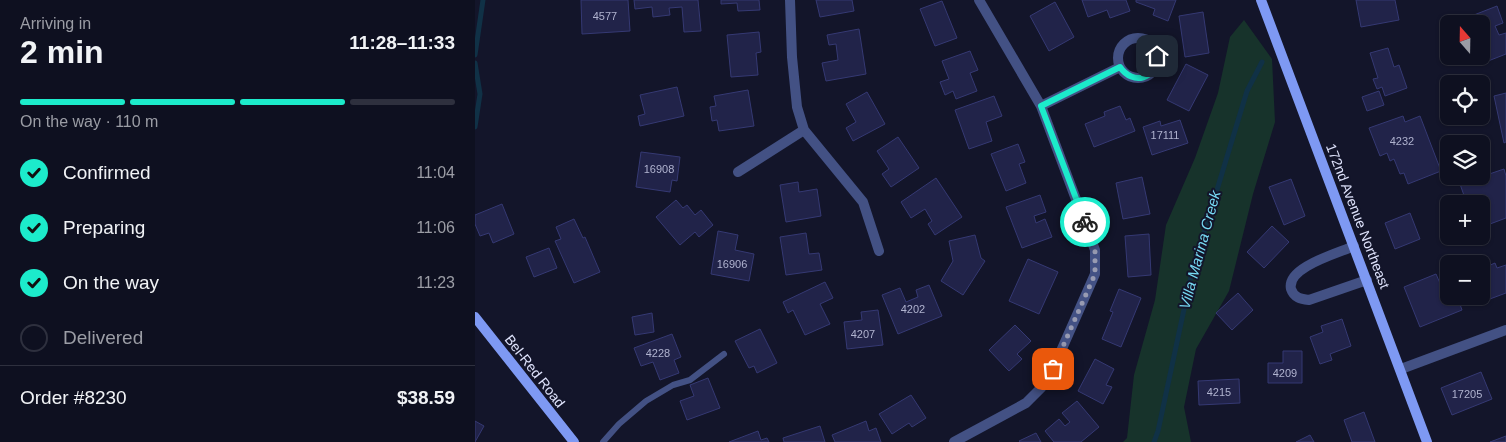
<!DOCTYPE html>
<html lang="en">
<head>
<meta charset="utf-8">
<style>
  body { margin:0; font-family:Arial,sans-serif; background:#171929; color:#f1f3f6; height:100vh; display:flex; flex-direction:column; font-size:19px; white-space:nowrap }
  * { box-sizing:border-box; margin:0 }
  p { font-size:16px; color:#9b9da5 }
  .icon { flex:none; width:28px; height:28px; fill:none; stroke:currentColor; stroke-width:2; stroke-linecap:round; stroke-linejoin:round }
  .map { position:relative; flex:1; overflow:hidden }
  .details { display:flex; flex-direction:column; background:#0e1020; width:475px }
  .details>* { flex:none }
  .needle { width:32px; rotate:340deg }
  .tools { position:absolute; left:965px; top:15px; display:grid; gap:10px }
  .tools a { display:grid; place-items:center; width:50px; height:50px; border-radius:8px; background:#0e1020; box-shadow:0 1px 4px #0004,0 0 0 1px #2e303e; font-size:25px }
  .pin { position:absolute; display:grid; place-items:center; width:42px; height:42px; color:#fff; margin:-21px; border-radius:10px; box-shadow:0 2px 8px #0006 }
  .courier { position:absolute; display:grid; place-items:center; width:50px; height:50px; margin:-25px; border:4px solid #1cebcb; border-radius:50%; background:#fff; color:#222; box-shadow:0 1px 6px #0007 }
  .head em { font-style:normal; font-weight:700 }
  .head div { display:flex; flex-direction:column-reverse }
  .head { display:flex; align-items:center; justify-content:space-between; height:85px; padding:0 20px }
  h1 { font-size:32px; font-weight:700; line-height:38px }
  .bar { display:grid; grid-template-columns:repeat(4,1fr); gap:8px 5px; align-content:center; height:60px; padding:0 20px }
  .bar i { height:6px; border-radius:4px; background:#2e303e }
  .bar .selected { background:#1cebcb }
  .bar p { grid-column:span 4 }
  .line { display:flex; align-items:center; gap:12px; padding:0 20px; border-top:1px solid #2e303e }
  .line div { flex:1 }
  ol { padding:0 20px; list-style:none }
  li { display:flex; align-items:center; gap:15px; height:55px }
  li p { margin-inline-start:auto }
  li .icon { padding:5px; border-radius:50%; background:#1cebcb; color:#111; stroke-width:4 }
  li:last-child { color:#9b9da5 }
  li i { width:28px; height:28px; border:2px solid #2e303e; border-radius:50% }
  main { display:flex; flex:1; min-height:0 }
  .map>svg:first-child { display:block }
  .green { fill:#17332b }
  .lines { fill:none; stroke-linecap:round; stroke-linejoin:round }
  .stream { stroke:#103146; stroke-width:5 }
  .building { fill:#212349; stroke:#353973 }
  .lane { stroke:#435184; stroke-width:6 }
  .street { stroke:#435184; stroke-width:10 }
  .secondary { stroke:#7e99f3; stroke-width:10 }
  .done { stroke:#989bb2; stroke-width:5; stroke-dasharray:0 9 }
  .route { stroke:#1cebcb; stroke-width:6 }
  .labels { text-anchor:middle; stroke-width:4; stroke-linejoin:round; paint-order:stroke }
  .number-label { font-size:11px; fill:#b0b3cf }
  .street-label { font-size:14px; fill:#dfe3fc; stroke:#13152a }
  .water-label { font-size:15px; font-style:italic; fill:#76d9f3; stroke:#13152a }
</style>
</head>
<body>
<main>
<section class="details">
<div class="head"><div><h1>2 min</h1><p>Arriving in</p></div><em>11:28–11:33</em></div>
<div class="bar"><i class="selected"></i><i class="selected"></i><i class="selected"></i><i></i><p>On the way · 110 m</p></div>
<ol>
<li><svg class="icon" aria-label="check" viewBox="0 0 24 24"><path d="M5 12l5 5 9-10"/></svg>Confirmed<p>11:04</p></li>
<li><svg class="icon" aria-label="check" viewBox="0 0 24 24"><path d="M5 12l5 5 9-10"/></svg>Preparing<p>11:06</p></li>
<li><svg class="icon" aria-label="check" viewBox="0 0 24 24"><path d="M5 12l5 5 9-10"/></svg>On the way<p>11:23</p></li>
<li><i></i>Delivered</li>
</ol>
<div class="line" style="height:65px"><div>Order #8230</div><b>$38.59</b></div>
</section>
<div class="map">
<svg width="1031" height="442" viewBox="0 0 1031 442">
  <rect width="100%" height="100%" fill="#13152a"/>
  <!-- green -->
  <path class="green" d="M 769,20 L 797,59 L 800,122 L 778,194 L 754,291 L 721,349 L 709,407 L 716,442 L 648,442 L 652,438 L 659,375 L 680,300 L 691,225 L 720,158 L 743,93 L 755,37 Z"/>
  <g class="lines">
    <!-- stream -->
    <path class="stream" d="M 0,55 L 8,0
      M 0,63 L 5,94 L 0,127
      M 679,442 L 683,431 L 717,272 L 772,91 L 787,62"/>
  </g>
  <!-- building -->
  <path class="building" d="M 106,0 L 153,0 L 155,31 L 107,34 Z
    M 159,0 L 223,0 L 226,31 L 209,32 L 207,7 L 194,8 L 195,15 L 178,17 L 177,7 L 160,9 Z
    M 246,0 L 284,0 L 285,10 L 263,11 L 262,3 L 246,4 Z
    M 341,0 L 377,0 L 379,11 L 345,17 Z
    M 607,0 L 651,0 L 655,11 L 635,18 L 632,10 L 613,17 Z
    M 661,0 L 701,0 L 693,21 L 678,15 L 680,9 L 661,2 Z
    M 881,0 L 920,0 L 924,20 L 886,27 Z
    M 467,1 L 482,38 L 460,46 L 445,9 Z
    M 580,2 L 599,37 L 574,51 L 555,16 Z
    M 1022,6 L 1028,23 L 1020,26 L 1024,35 L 1031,33 L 1031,54 L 1008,63 L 1006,56 L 1006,24 L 982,24 L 981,22 Z
    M 728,12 L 734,53 L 710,57 L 704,16 Z
    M 384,29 L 391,74 L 351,81 L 347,63 L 363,60 L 361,44 L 354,45 L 352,35 Z
    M 284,32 L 286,52 L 281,53 L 283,75 L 256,77 L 252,35 Z
    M 913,48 L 919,67 L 924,65 L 932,88 L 910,96 L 907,87 L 902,89 L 898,79 L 903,78 L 895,53 Z
    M 495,51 L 503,70 L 495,73 L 502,91 L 481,99 L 478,91 L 470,95 L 465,82 L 474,79 L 467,61 Z
    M 711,64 L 733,75 L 714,111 L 692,100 Z
    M 202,87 L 209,116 L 165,126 L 163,116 L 170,114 L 165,95 Z
    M 273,90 L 279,126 L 244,131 L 242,120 L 237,121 L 235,107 L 241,106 L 239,96 Z
    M 904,91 L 909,105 L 892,111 L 887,97 Z
    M 392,92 L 410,124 L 378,141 L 371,128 L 381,122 L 371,104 Z
    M 1031,93 L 1031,142 L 1029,143 L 1019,96 Z
    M 519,96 L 527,116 L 511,122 L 517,141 L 494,149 L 480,110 Z
    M 645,106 L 651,120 L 655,118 L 660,131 L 619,147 L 610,124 L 630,116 L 629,112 Z
    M 928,116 L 930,122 L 945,116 L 966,171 L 933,184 L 929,173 L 925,174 L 919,159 L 915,161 L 912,153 L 905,156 L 894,128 Z
    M 705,120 L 713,143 L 677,155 L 668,127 L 685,121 L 686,126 Z
    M 423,137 L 444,168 L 416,187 L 407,174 L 414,169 L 402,151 Z
    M 543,144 L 550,162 L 544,164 L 551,183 L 531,191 L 516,154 Z
    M 166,152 L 205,157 L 202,181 L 197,180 L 195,192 L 161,187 Z
    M 1029,169 L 1031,176 L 1031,218 L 1015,224 L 1006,200 L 992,204 L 985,184 Z
    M 667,177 L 675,214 L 648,219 L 641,183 Z
    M 461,178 L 487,217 L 460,235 L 453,224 L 457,221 L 450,209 L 436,218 L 426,202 Z
    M 816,179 L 830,216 L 809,225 L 794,187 Z
    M 323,182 L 324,192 L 342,189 L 346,216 L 311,222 L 305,185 Z
    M 565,195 L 571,212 L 559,216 L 561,223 L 570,219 L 577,237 L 547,248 L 531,207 Z
    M 201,200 L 208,208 L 212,205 L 220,215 L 226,210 L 238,225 L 224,237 L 220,232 L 205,245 L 181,217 Z
    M 27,204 L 39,234 L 18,243 L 14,233 L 5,236 L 0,224 L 0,215 Z
    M 935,213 L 945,239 L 920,249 L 910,223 Z
    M 99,219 L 108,238 L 110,237 L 125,272 L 99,283 L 80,241 L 86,239 L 81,227 Z
    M 797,226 L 814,242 L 789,268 L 772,252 Z
    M 243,231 L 263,235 L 260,250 L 279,254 L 274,281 L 236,274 Z
    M 331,233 L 334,254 L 344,253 L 347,270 L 311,275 L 305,237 Z
    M 674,234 L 676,275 L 653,277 L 650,236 Z
    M 500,235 L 506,258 L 510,261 L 488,295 L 466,281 L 478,261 L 474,241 Z
    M 74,248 L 82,268 L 59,277 L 51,257 Z
    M 553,259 L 583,272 L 564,314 L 534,301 Z
    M 1020,263 L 1022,268 L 1031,265 L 1031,293 L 1004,303 L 1002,296 L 1006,296 L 1006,278 L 1008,277 L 1006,269 Z
    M 961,274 L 968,290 L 974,288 L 974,296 L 982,296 L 987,310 L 945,327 L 929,287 Z
    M 350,282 L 358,298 L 345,304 L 355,324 L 330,335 L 318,310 L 313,313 L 308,302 Z
    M 454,285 L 467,316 L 423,334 L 407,295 L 425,288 L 431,302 L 443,297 L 441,290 Z
    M 644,289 L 666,298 L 646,347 L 627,339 L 638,312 L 635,311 Z
    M 763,293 L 778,310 L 757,330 L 741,313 Z
    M 403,310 L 408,345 L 372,349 L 369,322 L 387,320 L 386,312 Z
    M 177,313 L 179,332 L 160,335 L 157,317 Z
    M 867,319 L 876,346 L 855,354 L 857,360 L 845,364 L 835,337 L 848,332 L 846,326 Z
    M 540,325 L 556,341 L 542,354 L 547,359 L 534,371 L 514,350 Z
    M 285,329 L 302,363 L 282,373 L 279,366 L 274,368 L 260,341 Z
    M 197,334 L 206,357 L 199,360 L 204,373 L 185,380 L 178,362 L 166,366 L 159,348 Z
    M 808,351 L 827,351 L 827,383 L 793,383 L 793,363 L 808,363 Z
    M 620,359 L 639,369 L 631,385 L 637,387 L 628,404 L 603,391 Z
    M 1006,372 L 1017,399 L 977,415 L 966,388 Z
    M 233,378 L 245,408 L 212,420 L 205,401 L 219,396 L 215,385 Z
    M 764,379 L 765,403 L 724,405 L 723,381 Z
    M 436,395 L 451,418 L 437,427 L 434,423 L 417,434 L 404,414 Z
    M 602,401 L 624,427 L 606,442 L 579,442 L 570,431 L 584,419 L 590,426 L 595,422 L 587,413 Z
    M 889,412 L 900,442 L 877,442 L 869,420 Z
    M 0,421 L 9,426 L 0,442 Z
    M 391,421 L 394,431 L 401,428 L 406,442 L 360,442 L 357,435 Z
    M 345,426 L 350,442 L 309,442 L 308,438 Z
    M 283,431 L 286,440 L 292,438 L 294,442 L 254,442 Z
    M 561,433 L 566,442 L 545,442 L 544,441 Z
    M 835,435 L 839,442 L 821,442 Z
    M 1031,436 L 1031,442 L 1015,442 Z"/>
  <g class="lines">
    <!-- lane -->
    <path class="lane" d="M 128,442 L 144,424 L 171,401 L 198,385 L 215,380 L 249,354"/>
    <!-- street -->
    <path class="street" d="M 315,0 L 317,57 L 322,107 L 329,130 L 388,202 L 404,251
      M643 58a20 20 0 1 1 40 0a20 20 0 1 1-40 0Z
      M 566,106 L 645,67
      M 263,172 L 329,130
      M 879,246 C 864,253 811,267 816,289 C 819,298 826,299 834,300 L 892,280
      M 926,369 L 1031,330
      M 479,442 L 551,403 L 566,388 L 578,369 L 620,274 L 620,250 L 566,106 L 504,0"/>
    <!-- secondary -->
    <path class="secondary" d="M 786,0 L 952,442
      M 0,317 L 99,442"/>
  </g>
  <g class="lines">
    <!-- done -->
    <path class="done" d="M 578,369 L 620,274 L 620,250 L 610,222"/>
    <!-- route -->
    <path class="route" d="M 610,222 L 566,106 L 645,67 C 658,86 682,79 682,56"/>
  </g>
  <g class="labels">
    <!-- number labels -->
    <g class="number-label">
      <text x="130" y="20">4577</text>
      <text x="690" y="139">17111</text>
      <text x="927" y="145">4232</text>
      <text x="184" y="173">16908</text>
      <text x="257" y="268">16906</text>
      <text x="438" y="313">4202</text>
      <text x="388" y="338">4207</text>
      <text x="183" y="357">4228</text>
      <text x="810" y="377">4209</text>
      <text x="744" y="396">4215</text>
      <text x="992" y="398">17205</text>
    </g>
    <!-- street labels -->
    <g class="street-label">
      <text transform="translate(883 216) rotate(69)" y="5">172nd Avenue Northeast</text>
      <text transform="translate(60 371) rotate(52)" y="5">Bel-Red Road</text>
    </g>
    <!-- water labels -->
    <g class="water-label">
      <text transform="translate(725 250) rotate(-75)" y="5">Villa Marina Creek</text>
    </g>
  </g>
</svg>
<div class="tools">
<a><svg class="needle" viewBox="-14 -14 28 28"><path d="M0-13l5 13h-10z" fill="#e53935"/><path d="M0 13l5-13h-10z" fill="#9b9da5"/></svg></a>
<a><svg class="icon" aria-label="locate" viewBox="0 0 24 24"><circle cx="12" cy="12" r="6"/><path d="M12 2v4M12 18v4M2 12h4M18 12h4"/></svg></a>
<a><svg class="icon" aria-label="layers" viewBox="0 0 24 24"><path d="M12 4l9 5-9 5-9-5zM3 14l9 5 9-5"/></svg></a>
<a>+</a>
<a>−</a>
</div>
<div class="pin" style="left:578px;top:369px;background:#ea580c"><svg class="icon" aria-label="bag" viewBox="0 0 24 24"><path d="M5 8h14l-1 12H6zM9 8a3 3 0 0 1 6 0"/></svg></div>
<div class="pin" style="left:682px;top:56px;background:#1f2937"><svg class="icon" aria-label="home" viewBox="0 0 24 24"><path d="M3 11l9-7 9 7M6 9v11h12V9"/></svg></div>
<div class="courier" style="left:610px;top:222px"><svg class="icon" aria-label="bike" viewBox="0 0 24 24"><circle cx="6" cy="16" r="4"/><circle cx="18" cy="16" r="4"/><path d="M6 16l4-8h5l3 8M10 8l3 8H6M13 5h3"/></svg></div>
</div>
</main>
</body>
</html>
